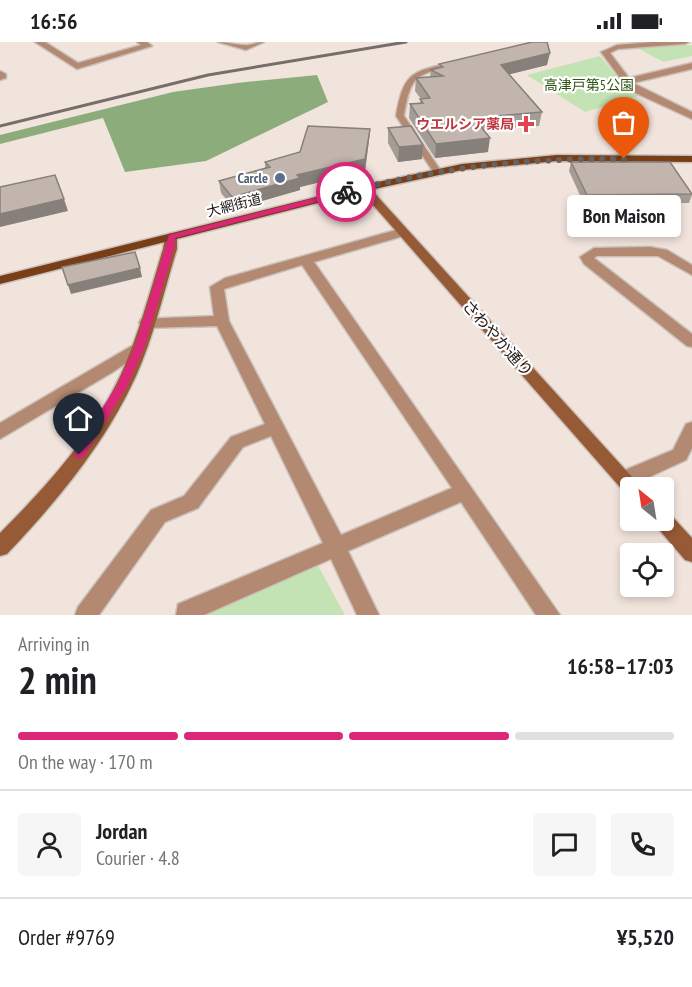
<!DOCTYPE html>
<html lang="en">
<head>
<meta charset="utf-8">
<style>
  body { margin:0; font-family:"PT Sans Narrow","Noto Sans JP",sans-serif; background:#f6f6f6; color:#202124; height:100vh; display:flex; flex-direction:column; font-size:22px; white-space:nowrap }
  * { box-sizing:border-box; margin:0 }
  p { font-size:20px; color:#757577 }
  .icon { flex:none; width:33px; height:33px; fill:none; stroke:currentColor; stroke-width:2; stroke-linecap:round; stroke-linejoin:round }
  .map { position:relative; height:573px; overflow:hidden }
  .sheet { display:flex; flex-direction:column; background:#fff; flex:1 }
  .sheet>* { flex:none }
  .needle { width:39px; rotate:330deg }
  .controls { position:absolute; left:620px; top:435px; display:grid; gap:12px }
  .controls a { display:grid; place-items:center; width:54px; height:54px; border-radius:6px; background:#fff; box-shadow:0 3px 9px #0003; font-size:30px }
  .pin { position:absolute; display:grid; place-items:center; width:51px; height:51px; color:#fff; margin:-62px -26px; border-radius:50% 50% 50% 0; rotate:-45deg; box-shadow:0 0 6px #0007 }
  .pin .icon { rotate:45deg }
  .courier { position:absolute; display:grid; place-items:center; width:60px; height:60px; margin:-30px; border:4px solid #db2777; border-radius:50%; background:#fff; color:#222; box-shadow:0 2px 8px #0007 }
  .bubble { position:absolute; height:42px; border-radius:6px; background:#fff; box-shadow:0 3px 9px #0003; font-size:20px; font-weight:700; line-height:42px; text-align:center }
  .headline em { font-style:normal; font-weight:700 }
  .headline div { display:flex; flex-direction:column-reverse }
  .headline { display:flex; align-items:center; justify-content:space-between; height:102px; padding:0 18px }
  h1 { font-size:39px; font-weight:700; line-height:45px }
  .bar { display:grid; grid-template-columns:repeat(4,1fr); gap:9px 6px; align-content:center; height:72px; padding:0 18px }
  .bar i { height:8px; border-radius:4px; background:#e0e0e0 }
  .bar .on { background:#db2777 }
  .bar p { grid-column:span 4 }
  .line { display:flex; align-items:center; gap:15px; padding:0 18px; border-top:2px solid #e0e0e0 }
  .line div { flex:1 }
  .round { display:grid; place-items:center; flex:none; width:63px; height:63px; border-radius:6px; background:#f6f6f6 }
  .status { display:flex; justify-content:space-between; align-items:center; height:42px; padding:0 30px; background:#fff; direction:ltr }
  .status svg { height:16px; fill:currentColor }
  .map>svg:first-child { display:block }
  .green { fill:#c4e3b5 }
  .forest { fill:#8cad7b }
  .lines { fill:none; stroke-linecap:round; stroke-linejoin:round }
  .lane-casing { stroke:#cbc0ba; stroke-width:3 }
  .street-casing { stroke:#cbc0ba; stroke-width:3 }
  .secondary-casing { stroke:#cbc0ba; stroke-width:3 }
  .primary-casing { stroke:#cbc0ba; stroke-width:3 }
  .lane { fill:#b38971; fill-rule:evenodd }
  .street { fill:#b38971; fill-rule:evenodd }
  .secondary { fill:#975a36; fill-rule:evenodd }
  .primary { fill:#783e18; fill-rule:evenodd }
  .rail { stroke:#766e6a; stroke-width:3 }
  .wall { fill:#a69c96 }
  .shaded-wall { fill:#877f7a }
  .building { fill:#c1b5ae; stroke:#877f7a; stroke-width:1.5 }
  .route { fill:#db2777 }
  .done { stroke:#68615d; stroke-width:6; stroke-dasharray:0 10.8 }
  .health-dot { fill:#e0444e; stroke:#fff; stroke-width:2 }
  .service-dot { fill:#5c6f8a; stroke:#fff; stroke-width:2 }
  .labels { text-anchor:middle; stroke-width:4.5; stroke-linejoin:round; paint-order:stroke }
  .far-park-label { font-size:14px; fill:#2d560f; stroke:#fff }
  .far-health-label { font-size:14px; font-weight:bold; fill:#be3a42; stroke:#fff; text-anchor:end }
  .far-service-label { font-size:14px; font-weight:bold; fill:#4e5e75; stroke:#fff; text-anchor:end }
  .far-street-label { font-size:14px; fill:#1f1a18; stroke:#fff }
  .street-label { font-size:16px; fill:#1f1a18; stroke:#fff }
</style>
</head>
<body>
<div class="status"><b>16:56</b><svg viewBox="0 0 49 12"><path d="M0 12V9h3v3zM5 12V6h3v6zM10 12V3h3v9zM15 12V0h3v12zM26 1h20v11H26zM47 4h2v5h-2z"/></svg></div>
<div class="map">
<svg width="692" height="573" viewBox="0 0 692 573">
  <rect width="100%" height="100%" fill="#f1e4dd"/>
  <!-- green -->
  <path class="green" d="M 692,3 L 692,14 L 663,20 L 638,6 Z
    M 600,14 L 625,44 L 642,53 L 585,70 L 527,33 Z
    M 316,520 L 345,573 L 198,573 Z"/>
  <!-- forest -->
  <path class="forest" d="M 317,33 L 328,60 L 206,119 L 125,130 L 103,76 L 0,102 L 0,93 L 173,50 L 237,41 Z"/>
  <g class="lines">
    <defs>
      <path id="lane" d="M 218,0 C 227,0 235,3 244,3 C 250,4 257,0 264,0 L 246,8 Z
        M 453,20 L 455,21 L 455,23 C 416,33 411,32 404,74 L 441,129 L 437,132 L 434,131 L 396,74 C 404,30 411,30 453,20 Z"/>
      <path id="street" d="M 35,0 L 45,0 L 78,21 L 141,3 L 137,0 L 147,0 L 152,4 L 77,27 Z
        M 652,0 L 689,0 L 685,2 L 618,7 L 610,11 L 629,36 L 692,21 L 692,27 L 633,41 L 692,70 L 692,77 L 629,48 L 601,10 L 617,3 Z
        M 0,29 L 6,32 L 6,36 L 0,38 Z
        M 403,186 L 409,190 L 407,193 L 314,220 L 560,573 L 536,573 L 461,460 L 348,509 L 379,573 L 357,573 L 331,517 L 204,573 L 176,573 L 178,562 L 323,501 L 271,394 L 243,405 L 198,466 L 165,480 L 99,573 L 75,573 L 78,565 L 151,468 L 184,454 L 231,395 L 265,382 L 217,284 L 146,286 L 139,281 L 141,277 L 214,274 L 210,245 L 225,236 ZM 302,223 L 452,446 L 341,493 L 229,279 L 224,247 Z
        M 650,205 L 667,208 L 692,223 L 692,233 L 658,214 L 597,214 L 594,216 L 692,292 L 692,305 L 687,304 L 584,222 L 580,215 L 594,206 Z
        M 140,299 L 145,300 L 148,304 L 145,308 L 113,330 L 0,397 L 0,381 Z
        M 692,380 L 692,406 L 686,418 L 632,443 L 625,445 L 618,443 L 616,437 L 618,431 L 673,408 L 686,382 Z"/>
      <path id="secondary" d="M 364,143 L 368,144 L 642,446 L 630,446 L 630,453 L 626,452 L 360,148 L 358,146 Z
        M 171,191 L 177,195 L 177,207 C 164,249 154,294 136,334 C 105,402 58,458 7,512 L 0,514 L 0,491 C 47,444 93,393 121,332 C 139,292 150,249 163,207 L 165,195 Z
        M 663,469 L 670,472 L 692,496 L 692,520 L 685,518 L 656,484 L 653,478 L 663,478 Z"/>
      <path id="primary" d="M 557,113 L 692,114 L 692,120 L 557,119 L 462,128 L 365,149 L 0,242 L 0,234 L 364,143 L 462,122 Z"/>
    </defs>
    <!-- lane casing -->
    <use href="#lane" class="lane-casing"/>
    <!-- street casing -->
    <use href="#street" class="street-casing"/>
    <!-- secondary casing -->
    <use href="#secondary" class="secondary-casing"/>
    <!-- primary casing -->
    <use href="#primary" class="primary-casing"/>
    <!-- lane -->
    <use href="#lane" class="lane"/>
    <!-- street -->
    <use href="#street" class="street"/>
    <!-- secondary -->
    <use href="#secondary" class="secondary"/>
    <!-- primary -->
    <use href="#primary" class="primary"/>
    <!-- rail -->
    <path class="rail" d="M 0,84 L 208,33 L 406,0"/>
  </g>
  <!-- wall -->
  <path class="wall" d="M 439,22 L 547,23 L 509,32 L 542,70 L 539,84 L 484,88 L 488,110 L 435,116 L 409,76 L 410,62 L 420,61 L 421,57 L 415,49 L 416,36 L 430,35 L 431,28 L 439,26 Z
    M 388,86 L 422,117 L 398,120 L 388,101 Z
    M 370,87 L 369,98 L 365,129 L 300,145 L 300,148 L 234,167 L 221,151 L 219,139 L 265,126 L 265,120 L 300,110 Z
    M 571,120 L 692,152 L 692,153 L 689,161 L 584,162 L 569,129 Z"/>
  <!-- shaded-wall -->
  <path class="shaded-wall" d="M 550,11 L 547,23 L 499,35 L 501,23 Z
    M 370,87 L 369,98 L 365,129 L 300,145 L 300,148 L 234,167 L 232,155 L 297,133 Z
    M 490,96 L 488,110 L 435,116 L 436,102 Z
    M 423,103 L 422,117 L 398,120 L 399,105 Z
    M 64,157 L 68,169 L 0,185 L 0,172 Z
    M 140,226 L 142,235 L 71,252 L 68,243 Z"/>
  <!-- building -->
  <path class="building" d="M 532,0 L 547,0 L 550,11 L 501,23 L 542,70 L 474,76 L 490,96 L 436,102 L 410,62 L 423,61 L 420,57 L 430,56 L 416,36 L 443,34 L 431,28 L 443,25 L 439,22 Z
    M 308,84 L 370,87 L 365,117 L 297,133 L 300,136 L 232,155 L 219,139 L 270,125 L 265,120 L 300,110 Z
    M 411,84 L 423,103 L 399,105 L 388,86 Z
    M 571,120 L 670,120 L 692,152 L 587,153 Z
    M 55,133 L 64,157 L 0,172 L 0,145 Z
    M 135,210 L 140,226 L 68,243 L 62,225 Z"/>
  <!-- route -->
  <path class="route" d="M 346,148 L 350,150 L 349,152 L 175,196 L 174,207 L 145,304 L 127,345 L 83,416 L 75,416 L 75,409 L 117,343 L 135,304 L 169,193 Z"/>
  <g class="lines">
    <!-- done -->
    <path class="done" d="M 346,150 C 444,125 524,116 624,117"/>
  </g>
  <!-- markers -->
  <path class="health-dot" d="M523 73h6v6h6v6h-6v6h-6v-6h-6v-6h6z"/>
  <circle class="service-dot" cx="280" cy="136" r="6"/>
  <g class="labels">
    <!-- far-park labels -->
    <g class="far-park-label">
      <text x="589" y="48">高津戸第5公園</text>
    </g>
    <!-- far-health labels -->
    <g class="far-health-label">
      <text x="514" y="87">ウエルシア薬局</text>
    </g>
    <!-- far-service labels -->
    <g class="far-service-label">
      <text x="268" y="141">Carcle</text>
    </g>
    <!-- far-street labels -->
    <g class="far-street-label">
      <text transform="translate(234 163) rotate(-14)" y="5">大網街道</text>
    </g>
    <!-- street labels -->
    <g class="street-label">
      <text transform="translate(498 296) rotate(48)" y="6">さわやか通り</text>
    </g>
  </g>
</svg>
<div class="controls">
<a><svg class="needle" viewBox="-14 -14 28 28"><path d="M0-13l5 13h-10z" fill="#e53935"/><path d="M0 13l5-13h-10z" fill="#757577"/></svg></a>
<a><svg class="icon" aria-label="locate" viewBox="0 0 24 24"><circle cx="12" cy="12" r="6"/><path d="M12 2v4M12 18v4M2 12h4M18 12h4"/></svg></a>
</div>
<div class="pin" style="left:624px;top:117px;background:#ea580c"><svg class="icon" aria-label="bag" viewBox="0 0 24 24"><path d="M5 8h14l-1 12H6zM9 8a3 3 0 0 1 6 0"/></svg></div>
<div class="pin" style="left:79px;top:413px;background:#1f2937"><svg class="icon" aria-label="home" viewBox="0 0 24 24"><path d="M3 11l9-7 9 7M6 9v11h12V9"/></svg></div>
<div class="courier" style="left:346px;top:150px"><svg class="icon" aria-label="bike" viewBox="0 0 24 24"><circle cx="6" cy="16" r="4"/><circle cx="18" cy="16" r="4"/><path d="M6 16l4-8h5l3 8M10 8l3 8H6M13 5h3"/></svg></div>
<div class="bubble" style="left:567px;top:153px;width:114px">Bon Maison</div>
</div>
<section class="sheet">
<div class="headline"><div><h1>2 min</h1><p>Arriving in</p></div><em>16:58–17:03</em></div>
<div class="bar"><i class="on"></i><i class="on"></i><i class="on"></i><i></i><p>On the way · 170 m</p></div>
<div class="line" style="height:108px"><a class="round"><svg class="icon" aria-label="person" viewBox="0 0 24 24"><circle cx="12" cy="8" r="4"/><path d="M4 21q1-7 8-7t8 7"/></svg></a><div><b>Jordan</b><p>Courier · 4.8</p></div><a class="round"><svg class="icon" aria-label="chat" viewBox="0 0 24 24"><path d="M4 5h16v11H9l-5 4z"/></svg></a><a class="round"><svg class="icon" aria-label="phone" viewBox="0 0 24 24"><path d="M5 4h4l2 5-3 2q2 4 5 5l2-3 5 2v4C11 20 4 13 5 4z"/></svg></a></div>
<div class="line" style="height:78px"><div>Order #9769</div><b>¥5,520</b></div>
</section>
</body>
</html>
